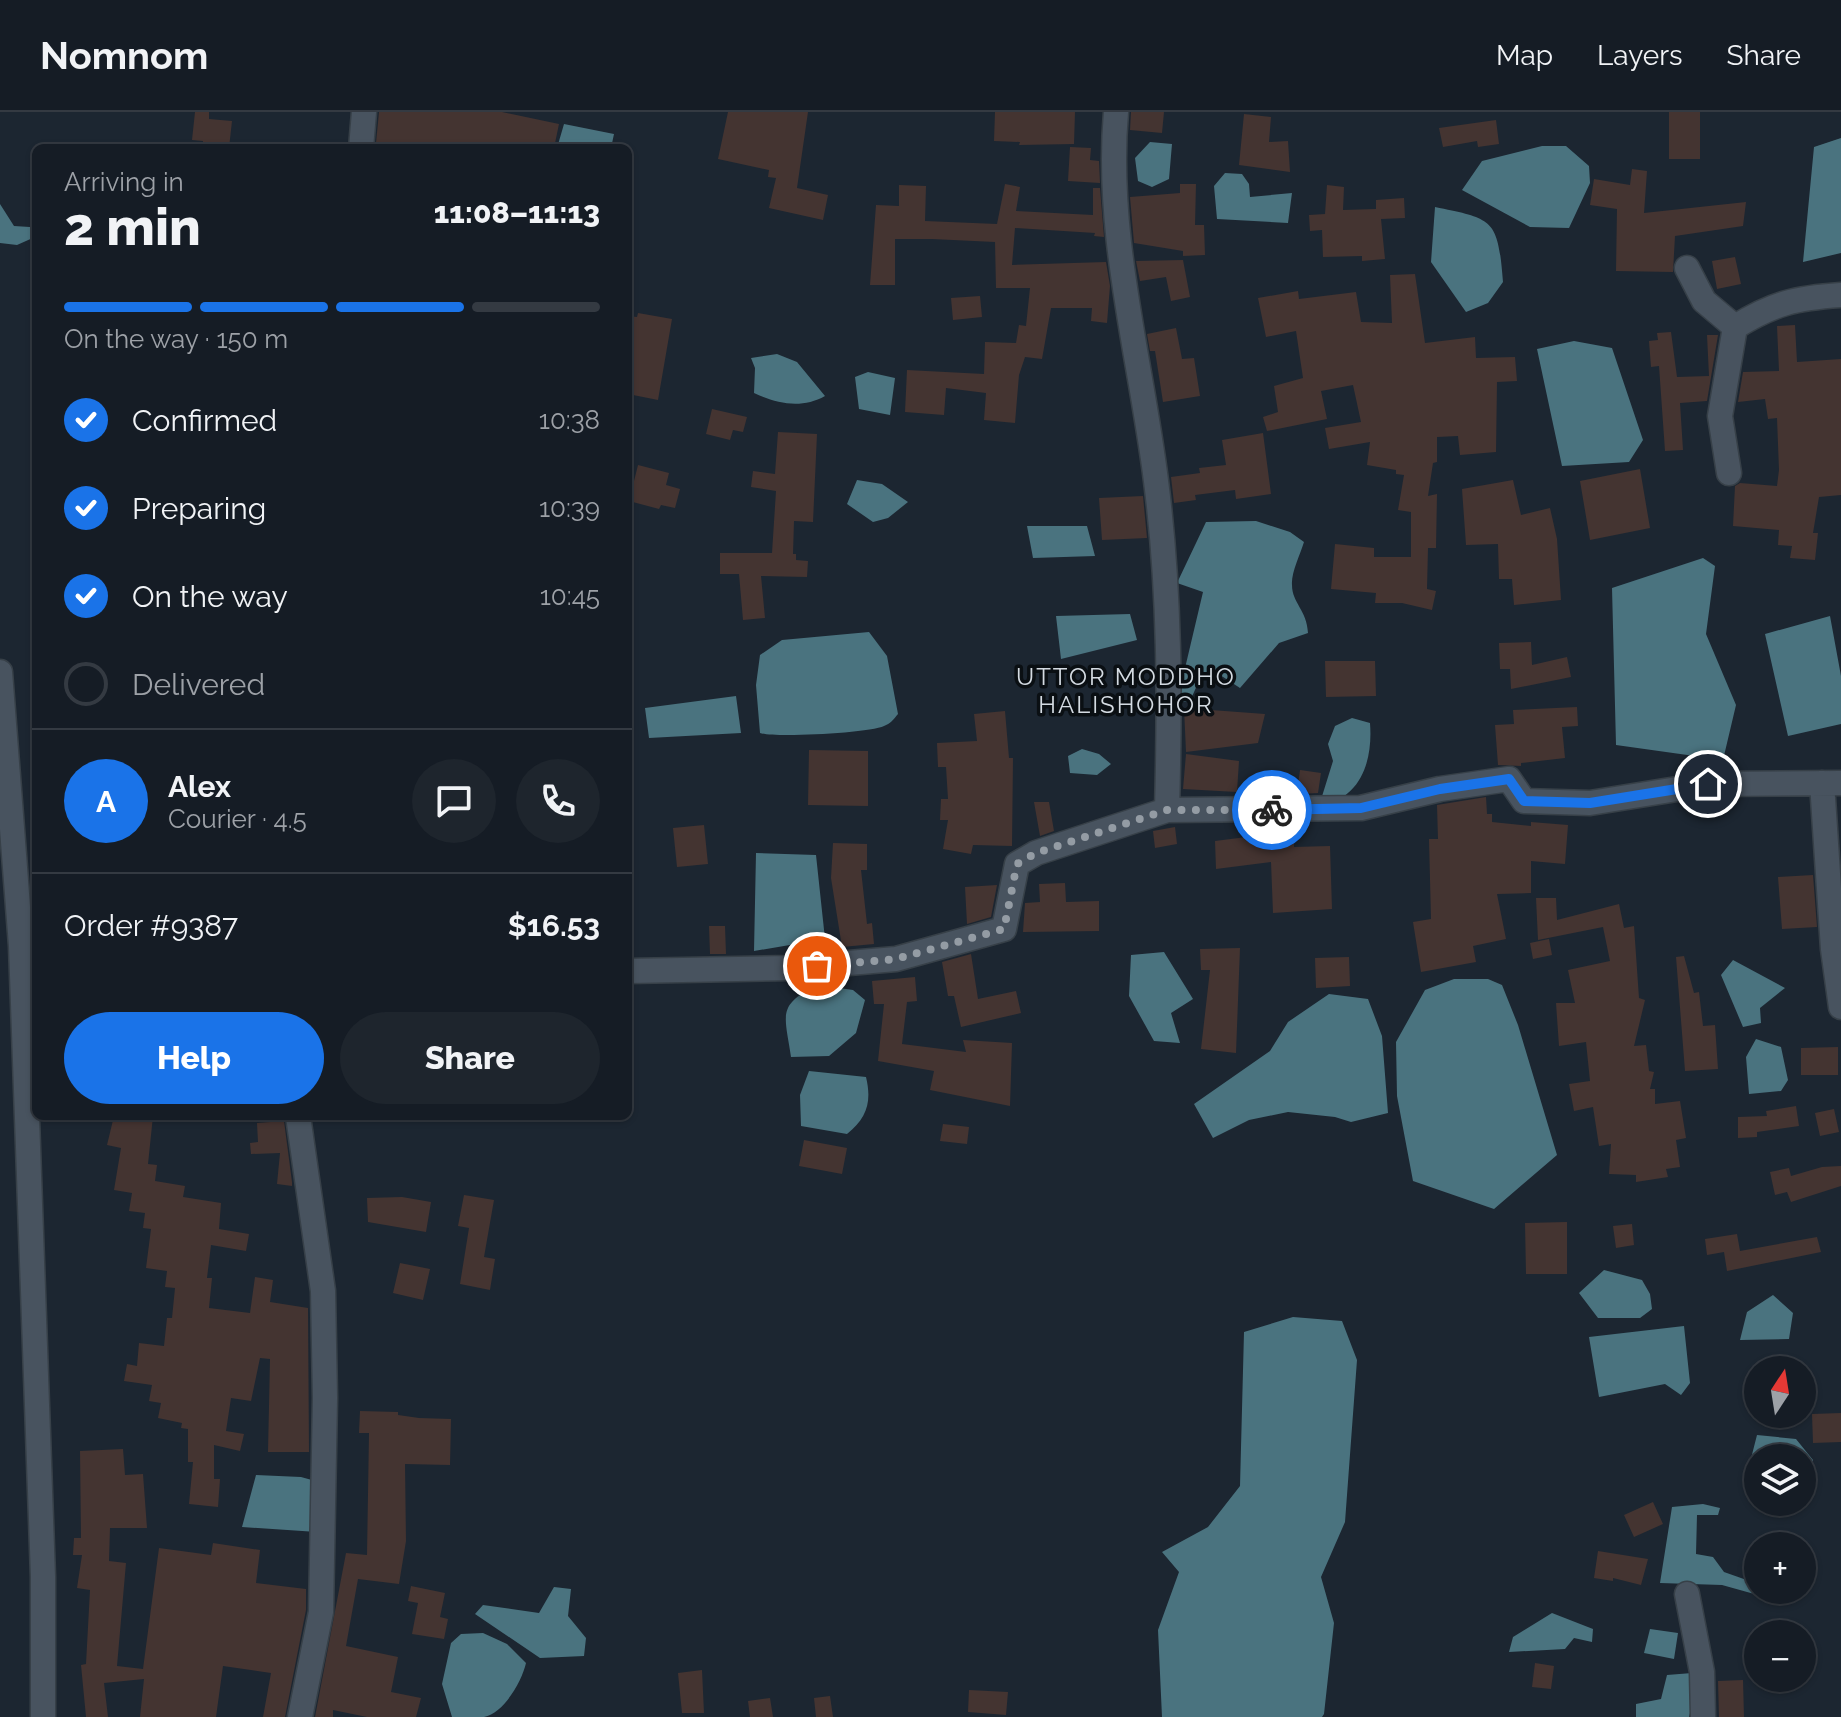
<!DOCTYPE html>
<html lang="en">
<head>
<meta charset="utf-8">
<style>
  body { margin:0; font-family:Raleway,sans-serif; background:#1e252d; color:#f1f3f6; height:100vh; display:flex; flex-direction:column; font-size:30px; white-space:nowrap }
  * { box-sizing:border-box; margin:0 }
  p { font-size:26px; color:#9da1a7 }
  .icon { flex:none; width:44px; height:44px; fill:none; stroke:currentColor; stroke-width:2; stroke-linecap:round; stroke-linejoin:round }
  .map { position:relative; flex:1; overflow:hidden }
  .side { position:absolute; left:32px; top:32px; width:600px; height:976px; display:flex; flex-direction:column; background:#151c25; border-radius:12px; box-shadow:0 2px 6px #0004,0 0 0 2px #343a42 }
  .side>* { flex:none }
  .needle { width:52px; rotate:12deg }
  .buttons { position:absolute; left:1744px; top:1244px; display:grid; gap:16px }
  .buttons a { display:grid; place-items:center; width:72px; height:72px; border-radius:50%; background:#151c25; box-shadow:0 2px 6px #0004,0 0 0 2px #343a42; font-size:40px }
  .pin { position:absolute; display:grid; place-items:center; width:68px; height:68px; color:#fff; margin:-34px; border:4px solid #fff; border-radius:50%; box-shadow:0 2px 8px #0007 }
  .courier { position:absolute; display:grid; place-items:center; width:80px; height:80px; margin:-40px; border:6px solid #1a73e8; border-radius:50%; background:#fff; color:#222; box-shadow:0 2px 10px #0007 }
  .head em { font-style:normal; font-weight:800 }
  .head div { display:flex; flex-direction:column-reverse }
  .head { display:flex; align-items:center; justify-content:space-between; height:136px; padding:0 32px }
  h1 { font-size:52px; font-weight:800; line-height:60px }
  .bar { display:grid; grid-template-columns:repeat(4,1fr); gap:12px 8px; align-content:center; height:96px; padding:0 32px }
  .bar i { height:10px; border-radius:6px; background:#343a42 }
  .bar .selected { background:#1a73e8 }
  .bar p { grid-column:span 4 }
  .line { display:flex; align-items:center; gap:20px; padding:0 32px; border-top:2px solid #343a42 }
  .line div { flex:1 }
  .round { display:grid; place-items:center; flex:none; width:84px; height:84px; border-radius:42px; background:#1e252d }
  ol { padding:0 32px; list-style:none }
  li { display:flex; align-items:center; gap:24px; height:88px }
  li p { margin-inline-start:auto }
  li .icon { padding:8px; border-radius:50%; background:#1a73e8; color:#fff; stroke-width:4 }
  li:last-child { color:#9da1a7 }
  li i { width:44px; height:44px; border:4px solid #343a42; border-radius:50% }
  .primary-button { display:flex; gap:16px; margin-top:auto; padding:16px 32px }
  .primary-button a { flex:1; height:92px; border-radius:48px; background:#1a73e8; color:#fff; font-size:32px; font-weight:800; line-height:92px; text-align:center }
  .primary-button a+a { background:#1e252d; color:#f1f3f6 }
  header { display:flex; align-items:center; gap:48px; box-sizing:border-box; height:112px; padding:0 40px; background:#151c25; border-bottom:2px solid #343a42 }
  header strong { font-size:38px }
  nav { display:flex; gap:44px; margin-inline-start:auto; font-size:28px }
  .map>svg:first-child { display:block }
  .water { fill:#4a737f }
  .building { fill:#443431 }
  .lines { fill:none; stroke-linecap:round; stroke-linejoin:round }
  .minor-casing { stroke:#374048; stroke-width:27 }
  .minor { stroke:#48535f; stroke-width:24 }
  .done { stroke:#949ca4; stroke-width:8; stroke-dasharray:0 14.4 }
  .route { stroke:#1a73e8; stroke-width:10 }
  .labels { text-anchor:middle; stroke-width:7; stroke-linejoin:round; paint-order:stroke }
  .neighbourhood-label { font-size:24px; letter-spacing:2px; fill:#d4dbe2; stroke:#0a0f13 }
</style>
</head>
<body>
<header>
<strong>Nomnom</strong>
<nav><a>Map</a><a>Layers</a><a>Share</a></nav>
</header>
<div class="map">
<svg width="1841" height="1605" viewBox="0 0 1841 1605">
  <rect width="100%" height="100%" fill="#1c2631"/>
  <!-- water -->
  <path class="water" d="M 564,12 L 614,22 L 611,36 L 557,36 Z
    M 1841,26 L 1841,141 L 1803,150 L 1814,35 Z
    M 1150,30 L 1172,32 L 1169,67 L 1152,75 L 1138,69 L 1135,46 Z
    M 1542,34 L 1566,34 L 1589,54 L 1590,71 L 1569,116 L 1530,115 L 1462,78 L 1482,49 Z
    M 1225,61 L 1242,62 L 1249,72 L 1250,85 L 1292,81 L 1288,111 L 1217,107 L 1214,74 Z
    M 0,92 L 14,114 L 30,115 L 35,125 L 17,133 L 0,131 Z
    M 1435,95 C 1494,107 1498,107 1503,170 L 1488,191 L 1466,200 L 1431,150 Z
    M 1574,229 L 1612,236 L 1643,328 L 1629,350 L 1562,354 L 1537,237 Z
    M 777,242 L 797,250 L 825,284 C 802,297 777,292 754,281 L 755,256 L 751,246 Z
    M 868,260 L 895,266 L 890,303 L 859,297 L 855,265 Z
    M 857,368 L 882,372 L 908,390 L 888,406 L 873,410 L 847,392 Z
    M 1256,409 L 1290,420 L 1304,430 C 1300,443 1291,461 1292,473 C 1292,491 1307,498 1308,521 L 1279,531 L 1240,576 L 1217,561 L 1199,569 L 1190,589 L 1177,590 L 1203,480 L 1177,471 L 1206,410 Z
    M 1027,414 L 1087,414 L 1095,444 L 1033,446 Z
    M 1703,446 L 1715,454 L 1706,522 L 1736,593 L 1723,648 L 1616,633 L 1612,476 Z
    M 1130,502 L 1137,528 L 1061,547 L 1056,504 Z
    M 1830,504 L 1841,564 L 1841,612 L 1788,624 L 1765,522 Z
    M 869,520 L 887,544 L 898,602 C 894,607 890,612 884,614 C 870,621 774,626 760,621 L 756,573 L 760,543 L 782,528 Z
    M 736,584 L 741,621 L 649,626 L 645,596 Z
    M 1352,606 L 1370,611 C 1373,649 1361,687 1319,694 L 1333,649 L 1328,632 L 1335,614 Z
    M 1082,637 L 1099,642 L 1111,652 L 1097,663 L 1070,661 L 1068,644 Z
    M 756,741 L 816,743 L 825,827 L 754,839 Z
    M 1164,840 L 1193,887 L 1171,901 L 1180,931 L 1154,929 L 1129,884 L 1131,843 Z
    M 1733,848 L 1785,876 L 1760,896 L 1761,911 L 1743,915 L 1721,863 Z
    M 1454,867 L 1488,867 L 1502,873 L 1518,913 L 1557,1043 L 1494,1097 L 1413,1069 L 1397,984 L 1396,930 L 1425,878 Z
    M 818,873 L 853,878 L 865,888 L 856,921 L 829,944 L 791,945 C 785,903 776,893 818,873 Z
    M 1329,882 L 1368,887 L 1382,924 L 1388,1001 L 1351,1010 L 1335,1005 L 1288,1000 L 1249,1008 L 1213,1026 L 1194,992 L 1270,939 L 1288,910 Z
    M 1756,927 L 1781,935 L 1788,968 L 1781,979 L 1749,982 L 1746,945 Z
    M 809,959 L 866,965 C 872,990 867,1006 847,1022 L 801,1014 L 800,983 Z
    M 1604,1158 L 1642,1168 L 1650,1182 L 1652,1197 L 1640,1206 L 1598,1206 L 1579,1181 Z
    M 1773,1183 L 1793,1201 L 1789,1227 L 1740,1228 L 1747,1200 Z
    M 1293,1205 L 1342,1209 L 1357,1248 L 1345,1410 L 1321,1465 L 1334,1511 L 1324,1602 L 1322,1605 L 1162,1605 L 1158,1518 L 1179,1460 L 1162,1440 L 1208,1415 L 1240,1374 L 1244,1220 Z
    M 1684,1214 L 1690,1271 L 1681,1283 L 1665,1272 L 1599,1285 L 1589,1225 Z
    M 1757,1323 L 1796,1327 L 1813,1348 L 1805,1378 L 1802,1377 L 1802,1346 L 1758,1346 L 1758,1368 L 1746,1366 Z
    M 256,1363 L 301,1365 L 319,1370 L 317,1420 L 242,1415 Z
    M 1703,1392 L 1720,1396 L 1718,1403 L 1697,1403 L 1696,1442 L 1713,1445 L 1724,1460 L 1758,1472 L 1758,1478 L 1767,1478 L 1765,1485 L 1722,1473 L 1660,1471 L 1672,1395 Z
    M 554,1475 L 571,1477 L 568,1504 L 586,1526 L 584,1544 L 540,1546 L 475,1502 L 483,1493 L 539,1501 Z
    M 1552,1501 L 1593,1517 L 1592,1530 L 1574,1526 L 1565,1537 L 1509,1540 L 1513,1525 Z
    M 1650,1517 L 1678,1521 L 1674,1547 L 1644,1541 Z
    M 483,1521 L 507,1532 L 526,1551 C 522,1569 504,1601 484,1605 C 474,1605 461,1605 452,1605 L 442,1572 L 451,1531 L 461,1522 Z
    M 1692,1561 L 1693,1589 L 1689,1605 L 1636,1605 L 1636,1592 L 1661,1587 L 1667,1563 Z"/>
  <!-- building -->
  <path class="building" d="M 195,0 L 209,0 L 209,7 L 232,9 L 229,36 L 203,36 L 203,29 L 192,28 Z
    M 379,0 L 502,0 L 559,12 L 554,36 L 395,36 L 376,31 Z
    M 728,0 L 808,0 L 797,76 L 828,83 L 823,108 L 769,96 L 776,66 L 768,65 L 769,58 L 718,47 Z
    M 995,0 L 1075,0 L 1074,32 L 1019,33 L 1020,30 L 994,29 Z
    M 1131,0 L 1164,0 L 1162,21 L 1130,18 Z
    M 1669,0 L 1700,0 L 1700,47 L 1669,47 Z
    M 1244,2 L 1271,5 L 1269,30 L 1288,29 L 1290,60 L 1239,53 Z
    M 1496,8 L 1499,32 L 1478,35 L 1477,29 L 1443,35 L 1439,16 Z
    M 1070,35 L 1091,36 L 1090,48 L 1099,49 L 1100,71 L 1068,69 Z
    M 1632,57 L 1647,59 L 1644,101 L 1746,90 L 1743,114 L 1675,124 L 1673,160 L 1616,159 L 1617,97 L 1590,93 L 1594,67 L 1630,73 Z
    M 1005,72 L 1020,75 L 1016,99 L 1093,103 L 1093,76 L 1100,76 L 1104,125 L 1094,124 L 1095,121 L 1015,116 L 1012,153 L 1106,150 L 1110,174 L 1107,211 L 1091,209 L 1092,196 L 1051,196 L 1042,247 L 1025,245 L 1019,263 L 1015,311 L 984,308 L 986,281 L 946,276 L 944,303 L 905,300 L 907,258 L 984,262 L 985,230 L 1016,231 L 1019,213 L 1026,214 L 1030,176 L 996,176 L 995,130 L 932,127 L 895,127 L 895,173 L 870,173 L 876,93 L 899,94 L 899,73 L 926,74 L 925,109 L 997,112 Z
    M 1180,72 L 1196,72 L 1195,113 L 1204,113 L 1205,143 L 1183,144 L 1183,139 L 1134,131 L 1130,85 L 1180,81 Z
    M 1327,73 L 1344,75 L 1343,98 L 1376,97 L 1376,88 L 1404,86 L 1405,106 L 1381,107 L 1385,147 L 1362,149 L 1362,144 L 1323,145 L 1322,118 L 1310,119 L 1309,103 L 1325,102 Z
    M 1735,145 L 1741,172 L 1717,177 L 1712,149 Z
    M 1183,148 L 1190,185 L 1171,189 L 1166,165 L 1140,169 L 1136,149 Z
    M 1415,162 L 1425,231 L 1475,225 L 1476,246 L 1515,245 L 1517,269 L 1497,270 L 1496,340 L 1460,343 L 1458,324 L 1437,325 L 1437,350 L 1433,351 L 1428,384 L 1437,382 L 1436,436 L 1428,436 L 1427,477 L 1436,479 L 1432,498 L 1402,491 L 1375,491 L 1376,481 L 1331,477 L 1335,432 L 1374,436 L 1374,445 L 1411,445 L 1411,400 L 1398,398 L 1404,363 L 1396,362 L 1396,358 L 1367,353 L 1370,330 L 1329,337 L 1325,316 L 1361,310 L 1353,273 L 1321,279 L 1327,307 L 1267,319 L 1263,305 L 1278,300 L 1274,274 L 1303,266 L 1296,219 L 1266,225 L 1258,186 L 1298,179 L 1299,187 L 1356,180 L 1361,210 L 1392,211 L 1390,163 Z
    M 980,184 L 982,205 L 953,208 L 951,186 Z
    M 638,201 L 672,207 L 658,288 L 628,282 L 628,204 L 637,205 Z
    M 1795,213 L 1797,250 L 1841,247 L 1841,383 L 1819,385 L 1813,421 L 1818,421 L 1815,448 L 1790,446 L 1792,434 L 1778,433 L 1779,418 L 1733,414 L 1735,374 L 1740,371 L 1777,374 L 1779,358 L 1777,306 L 1768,307 L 1765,287 L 1738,290 L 1743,260 L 1779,259 L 1777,214 Z
    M 1176,216 L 1182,247 L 1194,246 L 1200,284 L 1163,290 L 1155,239 L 1150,239 L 1147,222 Z
    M 1671,220 L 1677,265 L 1709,264 L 1707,223 L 1718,223 L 1707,289 L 1680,291 L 1683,338 L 1665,339 L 1659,254 L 1651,255 L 1649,229 L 1658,228 L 1657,221 Z
    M 712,297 L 747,305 L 743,320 L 733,318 L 730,328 L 706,322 Z
    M 778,320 L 817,322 L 813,410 L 794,409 L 793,442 L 796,442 L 796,448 L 808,449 L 807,465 L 761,464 L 765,506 L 743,508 L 739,462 L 720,462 L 720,441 L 772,441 L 776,379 L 751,375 L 753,359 L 775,362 Z
    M 1263,321 L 1271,382 L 1236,387 L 1235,378 L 1195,383 L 1196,388 L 1174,391 L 1171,365 L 1200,361 L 1199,356 L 1226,353 L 1222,328 Z
    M 638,353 L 669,361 L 666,373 L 680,377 L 675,396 L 661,393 L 659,397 L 629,389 Z
    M 1640,357 L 1650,416 L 1590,428 L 1580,369 Z
    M 1513,368 L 1521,403 L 1550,396 L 1557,427 L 1561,488 L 1514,493 L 1512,467 L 1499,467 L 1498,432 L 1466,433 L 1462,377 Z
    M 1143,384 L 1147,426 L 1102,428 L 1099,386 Z
    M 1531,530 L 1532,553 L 1567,545 L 1571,565 L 1511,577 L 1510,557 L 1500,557 L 1499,531 Z
    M 1325,549 L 1375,549 L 1376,584 L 1326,585 Z
    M 1577,595 L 1578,614 L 1562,615 L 1565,646 L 1521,651 L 1521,654 L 1498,653 L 1495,613 L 1514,612 L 1513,598 Z
    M 1184,596 L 1265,602 L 1258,631 L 1186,640 Z
    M 1005,599 L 1009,646 L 1013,646 L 1012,734 L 973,733 L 971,742 L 943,737 L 948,708 L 940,708 L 941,687 L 948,687 L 946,655 L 938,655 L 937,631 L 977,629 L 974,602 Z
    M 809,638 L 868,639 L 868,694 L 808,693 Z
    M 1186,642 L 1239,649 L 1237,680 L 1183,677 Z
    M 1300,658 L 1321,661 L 1318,681 L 1297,682 Z
    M 1486,685 L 1487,702 L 1492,702 L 1492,710 L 1531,714 L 1531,710 L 1568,713 L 1565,752 L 1531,749 L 1531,781 L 1497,782 L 1506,827 L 1473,834 L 1476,850 L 1421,860 L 1413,810 L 1431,807 L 1429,727 L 1438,727 L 1437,693 Z
    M 1034,690 L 1049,690 L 1054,719 L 1040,724 Z
    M 704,713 L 708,752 L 677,755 L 673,716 Z
    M 1175,715 L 1177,732 L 1155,736 L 1153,719 Z
    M 1270,722 L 1294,722 L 1294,735 L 1330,734 L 1332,797 L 1273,801 L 1271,750 L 1216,757 L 1215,729 Z
    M 833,731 L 867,732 L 867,758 L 861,758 L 867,812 L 872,811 L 874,832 L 842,835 L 831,766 Z
    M 1813,763 L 1817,815 L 1782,817 L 1778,765 Z
    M 1065,771 L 1066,790 L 1099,789 L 1099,819 L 1023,820 L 1025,791 L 1040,790 L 1039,772 Z
    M 997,773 L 991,805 L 967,812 L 965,775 Z
    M 1536,786 L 1556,786 L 1557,808 L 1619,792 L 1624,816 L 1634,814 L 1639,886 L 1645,888 L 1634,934 L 1646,933 L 1649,959 L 1654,960 L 1650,977 L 1655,977 L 1655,992 L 1680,989 L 1686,1026 L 1676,1028 L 1680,1055 L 1666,1057 L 1668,1065 L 1636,1070 L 1636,1063 L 1609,1062 L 1611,1032 L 1599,1034 L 1593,995 L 1574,999 L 1569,972 L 1590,969 L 1586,930 L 1559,934 L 1556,891 L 1575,891 L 1568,858 L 1610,849 L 1603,815 L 1538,828 Z
    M 709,814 L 725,814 L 726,842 L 710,842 Z
    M 1549,827 L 1552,843 L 1533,847 L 1530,831 Z
    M 1240,836 L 1236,941 L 1201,937 L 1210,858 L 1201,858 L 1200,837 Z
    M 971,842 L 978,887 L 1016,879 L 1021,901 L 961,915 L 954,884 L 948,884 L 942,850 Z
    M 1684,844 L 1694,881 L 1699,880 L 1703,914 L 1715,913 L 1718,957 L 1685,959 L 1676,845 Z
    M 1349,845 L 1350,874 L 1316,876 L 1315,846 Z
    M 915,865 L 917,889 L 907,890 L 902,932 L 966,940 L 963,928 L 1012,931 L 1010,994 L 930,978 L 934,959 L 878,949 L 884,892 L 874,892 L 872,869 Z
    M 1838,935 L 1838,963 L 1801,963 L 1801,936 Z
    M 1796,994 L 1799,1014 L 1757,1020 L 1757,1025 L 1738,1026 L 1738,1005 L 1767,1004 L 1766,999 Z
    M 1834,997 L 1839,1020 L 1820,1024 L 1815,1001 Z
    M 114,1004 L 153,1004 L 148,1052 L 157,1053 L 155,1069 L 185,1074 L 183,1085 L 221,1091 L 219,1117 L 249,1122 L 246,1139 L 211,1133 L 207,1166 L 212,1166 L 209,1196 L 250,1201 L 255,1165 L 273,1168 L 270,1190 L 308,1196 L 309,1340 L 268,1340 L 270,1247 L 260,1246 L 251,1289 L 231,1286 L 226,1319 L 244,1322 L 240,1339 L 214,1333 L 214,1367 L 220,1367 L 218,1395 L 189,1392 L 193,1350 L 188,1350 L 188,1317 L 181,1316 L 182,1311 L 158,1306 L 161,1291 L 149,1289 L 152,1273 L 124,1269 L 127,1252 L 137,1254 L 139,1231 L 164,1234 L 167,1206 L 172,1206 L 175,1176 L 165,1175 L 167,1159 L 146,1156 L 151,1117 L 143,1116 L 145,1101 L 129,1099 L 132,1081 L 114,1078 L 121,1036 L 107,1033 Z
    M 284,1009 L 292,1070 L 292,1074 L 277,1072 L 280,1041 L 251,1042 L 250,1031 L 258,1030 L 257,1011 Z
    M 943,1012 L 969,1015 L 967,1032 L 940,1029 Z
    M 804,1028 L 847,1036 L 842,1062 L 799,1054 Z
    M 1841,1054 L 1841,1074 L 1791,1090 L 1787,1080 L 1775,1083 L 1770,1060 L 1789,1056 L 1791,1064 L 1822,1055 Z
    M 464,1083 L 494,1088 L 484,1145 L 495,1147 L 490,1178 L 460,1172 L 469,1116 L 458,1114 Z
    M 402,1085 L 431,1090 L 426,1120 L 368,1110 L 367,1086 Z
    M 1567,1110 L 1567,1162 L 1526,1162 L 1525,1111 Z
    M 1632,1112 L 1634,1133 L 1616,1136 L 1613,1114 Z
    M 1737,1122 L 1740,1139 L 1817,1125 L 1821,1140 L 1727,1159 L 1724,1140 L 1707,1143 L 1705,1127 Z
    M 400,1151 L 430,1157 L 423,1188 L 393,1181 Z
    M 360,1299 L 398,1300 L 398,1303 L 419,1306 L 451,1307 L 450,1353 L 405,1352 L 406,1429 L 399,1472 L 358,1467 L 346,1534 L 398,1545 L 391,1580 L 421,1586 L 416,1605 L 367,1605 L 333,1598 L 333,1605 L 315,1605 L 346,1441 L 367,1443 L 369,1321 L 359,1321 Z
    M 1841,1301 L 1841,1330 L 1813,1331 L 1812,1302 Z
    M 123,1337 L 125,1363 L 143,1362 L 147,1416 L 110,1416 L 109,1449 L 126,1451 L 117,1554 L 143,1557 L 159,1436 L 211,1443 L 213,1431 L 260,1438 L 256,1471 L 306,1477 L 306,1498 L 285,1605 L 263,1605 L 271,1561 L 223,1554 L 216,1605 L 140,1605 L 144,1567 L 104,1571 L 108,1605 L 86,1605 L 81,1553 L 86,1552 L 90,1478 L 77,1476 L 82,1443 L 73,1443 L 74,1426 L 81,1426 L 80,1339 Z
    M 1653,1390 L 1663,1412 L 1634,1425 L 1624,1403 Z
    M 1598,1439 L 1648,1447 L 1641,1473 L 1613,1466 L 1613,1469 L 1594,1466 Z
    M 411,1474 L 445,1481 L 440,1505 L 448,1507 L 444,1527 L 412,1522 L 418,1491 L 408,1489 Z
    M 1535,1551 L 1554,1554 L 1551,1577 L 1532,1575 Z
    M 702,1558 L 704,1601 L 682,1601 L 678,1561 Z
    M 1743,1568 L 1744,1605 L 1719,1605 L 1718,1569 Z
    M 969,1578 L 1008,1580 L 1006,1603 L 968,1600 Z
    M 830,1584 L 833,1605 L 816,1605 L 814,1586 Z
    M 770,1586 L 773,1605 L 750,1605 L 748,1589 Z"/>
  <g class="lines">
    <defs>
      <path id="minor" d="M 1116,0 C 1105,123 1141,248 1156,369 C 1170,478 1170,588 1167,698
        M 361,36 L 364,0
        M 1687,156 L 1704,189 L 1735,215
        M 1729,361 L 1720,304 L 1735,215 C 1774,191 1796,186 1841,183
        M 0,560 L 21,834 L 43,1465 L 43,1605
        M 1822,671 L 1833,837 L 1841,895
        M 628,859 L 790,856 L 896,847 L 1004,817 L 1017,752 L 1036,741 L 1167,698 L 1361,696 L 1440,677 L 1509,667 L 1524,689 L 1590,691 L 1708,672 L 1841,671
        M 298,1004 L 323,1179 L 325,1286 L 321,1500 L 300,1605
        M 1687,1482 L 1702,1560 L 1703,1605"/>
    </defs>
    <!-- minor casing -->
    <use href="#minor" class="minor-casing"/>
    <!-- minor -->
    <use href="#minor" class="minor"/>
  </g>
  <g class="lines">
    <!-- done -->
    <path class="done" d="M 817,854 L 896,847 L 1004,817 L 1017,752 L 1036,741 L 1167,698 L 1272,698"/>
    <!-- route -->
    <path class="route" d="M 1272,698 L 1361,696 L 1440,677 L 1509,667 L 1524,689 L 1590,691 L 1708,672"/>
  </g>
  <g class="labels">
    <!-- neighbourhood labels -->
    <g class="neighbourhood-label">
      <text x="1126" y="573">UTTOR MODDHO<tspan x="1126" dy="28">HALISHOHOR</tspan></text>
    </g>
  </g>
</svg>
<div class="buttons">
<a><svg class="needle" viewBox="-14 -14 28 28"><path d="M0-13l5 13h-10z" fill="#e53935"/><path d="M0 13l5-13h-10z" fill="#9da1a7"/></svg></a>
<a><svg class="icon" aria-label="layers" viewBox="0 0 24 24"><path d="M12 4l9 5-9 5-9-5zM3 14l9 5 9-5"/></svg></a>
<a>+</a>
<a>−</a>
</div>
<div class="pin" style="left:817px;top:854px;background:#ea580c"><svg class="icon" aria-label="bag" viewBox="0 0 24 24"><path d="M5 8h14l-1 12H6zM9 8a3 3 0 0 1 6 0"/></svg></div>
<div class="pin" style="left:1708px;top:672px;background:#1f2937"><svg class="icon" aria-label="home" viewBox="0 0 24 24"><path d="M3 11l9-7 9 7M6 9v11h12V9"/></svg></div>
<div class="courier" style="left:1272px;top:698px"><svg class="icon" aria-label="bike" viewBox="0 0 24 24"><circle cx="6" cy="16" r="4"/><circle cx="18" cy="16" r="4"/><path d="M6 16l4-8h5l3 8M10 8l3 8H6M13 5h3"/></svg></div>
<section class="side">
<div class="head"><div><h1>2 min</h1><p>Arriving in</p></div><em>11:08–11:13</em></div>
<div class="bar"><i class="selected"></i><i class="selected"></i><i class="selected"></i><i></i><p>On the way · 150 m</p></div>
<ol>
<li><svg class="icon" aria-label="check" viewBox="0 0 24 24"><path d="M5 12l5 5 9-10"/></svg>Confirmed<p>10:38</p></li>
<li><svg class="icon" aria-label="check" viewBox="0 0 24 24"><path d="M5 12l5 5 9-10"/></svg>Preparing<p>10:39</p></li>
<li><svg class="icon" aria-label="check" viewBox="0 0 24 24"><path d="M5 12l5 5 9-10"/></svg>On the way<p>10:45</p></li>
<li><i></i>Delivered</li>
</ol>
<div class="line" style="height:144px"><b class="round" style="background:#1a73e8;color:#fff">A</b><div><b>Alex</b><p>Courier · 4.5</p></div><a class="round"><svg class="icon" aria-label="chat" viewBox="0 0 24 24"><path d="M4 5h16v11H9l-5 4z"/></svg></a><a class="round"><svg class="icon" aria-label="phone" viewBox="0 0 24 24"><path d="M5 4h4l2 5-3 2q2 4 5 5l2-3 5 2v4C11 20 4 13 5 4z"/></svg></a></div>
<div class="line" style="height:104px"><div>Order #9387</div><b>$16.53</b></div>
<div class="primary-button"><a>Help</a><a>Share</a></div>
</section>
</div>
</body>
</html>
